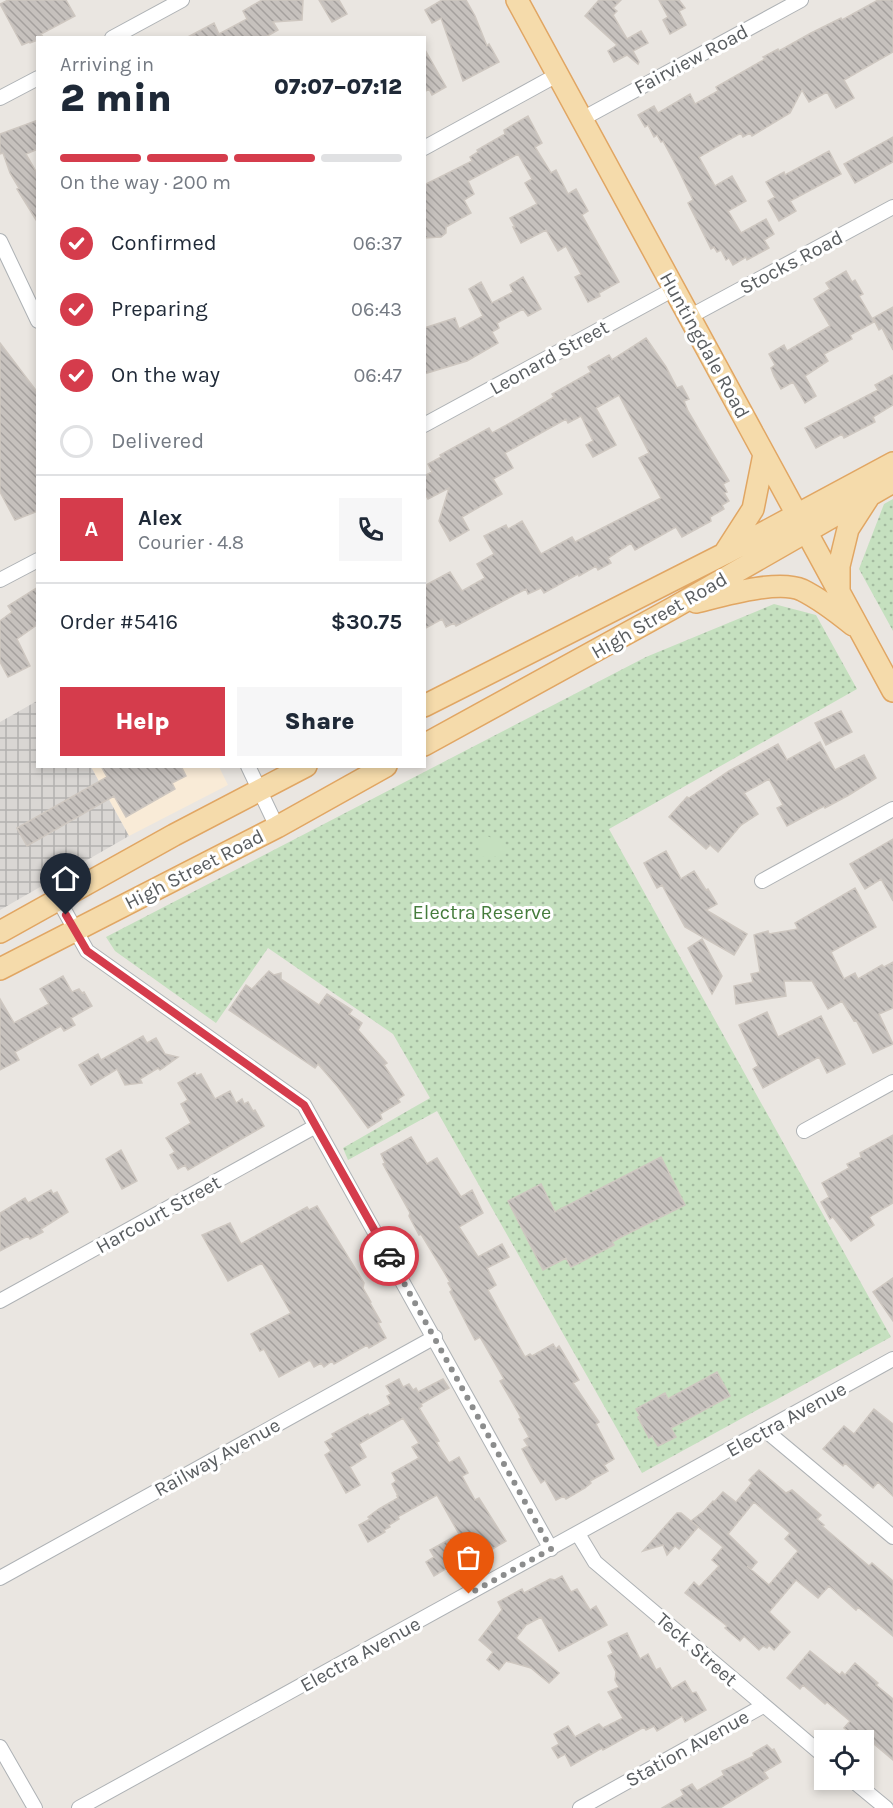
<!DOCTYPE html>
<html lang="en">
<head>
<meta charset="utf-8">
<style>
  body { margin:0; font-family:Karla,sans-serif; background:#f6f6f7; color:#1f2937; height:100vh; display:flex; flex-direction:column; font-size:22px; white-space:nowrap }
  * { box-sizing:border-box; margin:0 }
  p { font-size:20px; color:#747a83 }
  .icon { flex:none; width:33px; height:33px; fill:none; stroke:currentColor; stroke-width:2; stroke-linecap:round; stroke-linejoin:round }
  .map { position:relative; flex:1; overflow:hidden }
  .details { position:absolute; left:36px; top:36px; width:390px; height:732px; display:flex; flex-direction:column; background:#fff; border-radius:0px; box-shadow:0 3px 9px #0003 }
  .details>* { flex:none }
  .fabs { position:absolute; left:814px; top:1730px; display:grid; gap:12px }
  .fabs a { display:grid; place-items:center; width:60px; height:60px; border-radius:0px; background:#fff; box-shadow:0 3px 9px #0003; font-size:30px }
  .pin { position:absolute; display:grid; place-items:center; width:51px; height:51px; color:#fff; margin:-62px -26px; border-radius:50% 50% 50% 0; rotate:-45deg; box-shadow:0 0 6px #0007 }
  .pin .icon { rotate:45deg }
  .courier { position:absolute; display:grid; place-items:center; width:60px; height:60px; margin:-30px; border:4px solid #d53c4c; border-radius:50%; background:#fff; color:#222; box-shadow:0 2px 8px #0007 }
  .headline em { font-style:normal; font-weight:800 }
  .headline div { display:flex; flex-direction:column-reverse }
  .headline { display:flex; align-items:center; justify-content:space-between; height:102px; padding:0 24px }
  h1 { font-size:39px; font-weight:800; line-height:45px }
  .bar { display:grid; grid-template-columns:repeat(4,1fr); gap:9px 6px; align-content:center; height:72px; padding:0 24px }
  .bar i { height:8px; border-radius:4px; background:#e0e1e3 }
  .bar .active { background:#d53c4c }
  .bar p { grid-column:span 4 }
  .line { display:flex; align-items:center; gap:15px; padding:0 24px; border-top:2px solid #e0e1e3 }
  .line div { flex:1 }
  .round { display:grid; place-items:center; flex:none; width:63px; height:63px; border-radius:0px; background:#f6f6f7 }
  ol { padding:0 24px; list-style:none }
  li { display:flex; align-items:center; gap:18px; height:66px }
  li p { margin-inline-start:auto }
  li .icon { padding:6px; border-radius:50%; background:#d53c4c; color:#fff; stroke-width:4 }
  li:last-child { color:#747a83 }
  li i { width:33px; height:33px; border:3px solid #e0e1e3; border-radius:50% }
  .action { display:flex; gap:12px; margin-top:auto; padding:12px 24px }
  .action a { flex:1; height:69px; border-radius:0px; background:#d53c4c; color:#fff; font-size:24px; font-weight:800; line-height:69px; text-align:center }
  .action a+a { background:#f6f6f7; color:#1f2937 }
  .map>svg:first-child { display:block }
  .commercial { fill:#f9ebd7 }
  .industrial { fill:url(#industrial-grid) }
  .grass { fill:url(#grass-dots) }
  .garden { fill:#c5e0bf }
  .building { fill:url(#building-back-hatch); stroke:#cec7c0; stroke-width:1.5; fill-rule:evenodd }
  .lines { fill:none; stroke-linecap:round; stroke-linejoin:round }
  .minor-casing { stroke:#aeb2b5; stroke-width:16 }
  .primary-casing { stroke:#e1a663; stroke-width:24 }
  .minor { stroke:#fff; stroke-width:14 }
  .primary { stroke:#f5dbab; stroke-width:21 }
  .done { stroke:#8c8d8d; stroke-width:6; stroke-dasharray:0 10.8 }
  .route { stroke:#d53c4c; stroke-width:8 }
  .labels { text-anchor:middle; stroke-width:6; stroke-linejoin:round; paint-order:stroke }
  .street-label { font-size:20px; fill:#595d60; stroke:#fff }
  .park-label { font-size:20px; fill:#457c3c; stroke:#fff }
</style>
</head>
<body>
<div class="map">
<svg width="893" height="1808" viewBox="0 0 893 1808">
  <defs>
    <pattern id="industrial-grid" width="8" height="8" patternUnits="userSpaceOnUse" patternTransform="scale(1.5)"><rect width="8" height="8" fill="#d9d6d3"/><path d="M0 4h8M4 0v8" fill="none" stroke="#b3b1af"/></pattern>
    <pattern id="grass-dots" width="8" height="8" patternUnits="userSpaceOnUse" patternTransform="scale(1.5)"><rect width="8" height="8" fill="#c5e0bf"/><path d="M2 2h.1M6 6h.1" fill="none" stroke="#a3b99f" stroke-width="1.8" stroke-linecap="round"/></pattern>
    <pattern id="building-back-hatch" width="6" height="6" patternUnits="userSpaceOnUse" patternTransform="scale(1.5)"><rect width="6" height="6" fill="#c6c1bd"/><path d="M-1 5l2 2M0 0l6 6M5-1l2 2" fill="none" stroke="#a4a09d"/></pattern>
  </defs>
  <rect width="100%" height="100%" fill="#eae6e1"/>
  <!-- commercial -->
  <path class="commercial" d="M 91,767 L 219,767 L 228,785 L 129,836 Z"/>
  <!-- industrial -->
  <path class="industrial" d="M 37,701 L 38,766 L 91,767 L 129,836 L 0,910 L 0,722 Z"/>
  <!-- grass -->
  <path class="grass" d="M 893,499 L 893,631 L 859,569 L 884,504 Z
    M 774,604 L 816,615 L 857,689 L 609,829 L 891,1337 L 642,1473 L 437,1111 L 348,1160 L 343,1148 L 430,1098 L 393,1034 L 268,948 L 216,1023 L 115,951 L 106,937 L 646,657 Z"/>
  <!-- garden -->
  <path class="garden" d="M 485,835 L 505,844 L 505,851 L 499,856 L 480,857 L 479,845 Z"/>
  <!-- building -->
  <path class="building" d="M 8,0 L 66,0 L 75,16 L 41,34 L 43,37 L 38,38 L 38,40 L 30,43 L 29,42 L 22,45 L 0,4 Z
    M 262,0 L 303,0 L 302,20 L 273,22 L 278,30 L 264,38 L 186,38 L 214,23 L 219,34 L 247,19 L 243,11 Z
    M 319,0 L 339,0 L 347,14 L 332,22 Z
    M 442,0 L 466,0 L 475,16 L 487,46 L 489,44 L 499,62 L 463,81 L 441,18 L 432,23 L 425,10 Z
    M 599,0 L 621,0 L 613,8 L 617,11 L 613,15 L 627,39 L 641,31 L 648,43 L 633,51 L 639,62 L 638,64 L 627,55 L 614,62 L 608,51 L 617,45 L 585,16 Z
    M 659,0 L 679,0 L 685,8 L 679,11 L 686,25 L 670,34 L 663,20 L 668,17 Z
    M 878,0 L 893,0 L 893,52 L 844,80 L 854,98 L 836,108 L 827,92 L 809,102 L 802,90 L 790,113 L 752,136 L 750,133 L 743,137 L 741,133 L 699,157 L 715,186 L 732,176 L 746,201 L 728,211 L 741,233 L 766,219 L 774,234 L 764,240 L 769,248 L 747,260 L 746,257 L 733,265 L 729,258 L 726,260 L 721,250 L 717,252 L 714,247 L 711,249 L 688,203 L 693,200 L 679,171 L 663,141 L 661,142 L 657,135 L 654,137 L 648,125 L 645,127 L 638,115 L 654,106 L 658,113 L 690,94 L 695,104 L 718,91 L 716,87 L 765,59 L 763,57 L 778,49 L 779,51 L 811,33 L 841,18 L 842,20 Z
    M 424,48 L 446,87 L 432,95 L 429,89 L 424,92 Z
    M 528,116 L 542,143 L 535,147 L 551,173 L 556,170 L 568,194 L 576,189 L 588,211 L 582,215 L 619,282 L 599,293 L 600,296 L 588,302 L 575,277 L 581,274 L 566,246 L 558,251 L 546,230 L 521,243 L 513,227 L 515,227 L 510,218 L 537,204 L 525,183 L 532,179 L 518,154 L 468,181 L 474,194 L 464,200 L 471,213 L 446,227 L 446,233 L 441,237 L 424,238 L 424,185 L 472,161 L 470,157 L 478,152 L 477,150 L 505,134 L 504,130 Z
    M 38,120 L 38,149 L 26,154 L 38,175 L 38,223 L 17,189 L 19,188 L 10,173 L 3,153 L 0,154 L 0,134 Z
    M 893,137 L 893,162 L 855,183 L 844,164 Z
    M 829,151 L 841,174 L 790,201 L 796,211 L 779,221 L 768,201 L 775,197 L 766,182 L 784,172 L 785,175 Z
    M 846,271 L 852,282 L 855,280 L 863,294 L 859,296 L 874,322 L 850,335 L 852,339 L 824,354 L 828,361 L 805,376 L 816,396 L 805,403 L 793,382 L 781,389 L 774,376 L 771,368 L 775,365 L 769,354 L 784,345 L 787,351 L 830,326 L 814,299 L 830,289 L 826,283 Z
    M 523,277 L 541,309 L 528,316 L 523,309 L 497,323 L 499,328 L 492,332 L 498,343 L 467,361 L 424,374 L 424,328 L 455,318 L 459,329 L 483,316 L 469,289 L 481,282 L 492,303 L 513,292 L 510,285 Z
    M 893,307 L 893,350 L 882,328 L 879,330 L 873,318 Z
    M 646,338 L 666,367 L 677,388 L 682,386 L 689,399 L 684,401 L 688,411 L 729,481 L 723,484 L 727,492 L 724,493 L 729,501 L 722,505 L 724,509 L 710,517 L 711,521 L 682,537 L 676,527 L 635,550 L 631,543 L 608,558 L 611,563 L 598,570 L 596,566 L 579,576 L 578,574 L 544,593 L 541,588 L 528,594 L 526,589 L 456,626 L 454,623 L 446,627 L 442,619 L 424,629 L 424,586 L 450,572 L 462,591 L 485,578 L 477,564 L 494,554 L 484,536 L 506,525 L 508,529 L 522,521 L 541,554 L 572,537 L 575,542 L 661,498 L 639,458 L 649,453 L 619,395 L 596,408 L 616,445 L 593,457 L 586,445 L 593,441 L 581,416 L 568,423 L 566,419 L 505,453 L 513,468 L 493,479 L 502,494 L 462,517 L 469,530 L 450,541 L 439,521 L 449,488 L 428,499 L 424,492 L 424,476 L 432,472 L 428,464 L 441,457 L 440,455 L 489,428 L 492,433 L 519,418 L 554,397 L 552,394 L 591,372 L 588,367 L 609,355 L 612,360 Z
    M 0,343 L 38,393 L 38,511 L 15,520 L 0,492 Z
    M 893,375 L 893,405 L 873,417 L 875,422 L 844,438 L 842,434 L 816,448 L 805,428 L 878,390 L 875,385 Z
    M 38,587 L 38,624 L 17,639 L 30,666 L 8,677 L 0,662 L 0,621 L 12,612 L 8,606 Z
    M 841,711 L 852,732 L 826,745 L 815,723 Z
    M 820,742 L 835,770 L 864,755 L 876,778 L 849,795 L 825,808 L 824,806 L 787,826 L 777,808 L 783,805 L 769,779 L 744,793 L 758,814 L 741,825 L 718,852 L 710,845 L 706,849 L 669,817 L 687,797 L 689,798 L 729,771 L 778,744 L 787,760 Z
    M 101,766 L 181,766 L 186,776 L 172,783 L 175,789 L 126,817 L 114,796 L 27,846 L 17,828 L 107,777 Z
    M 893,839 L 893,901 L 881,879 L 865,889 L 850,864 Z
    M 666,851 L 681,879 L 694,871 L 706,890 L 708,889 L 717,904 L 706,910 L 747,934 L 734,955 L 685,927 L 662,885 L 657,888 L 644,863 Z
    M 855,888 L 876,927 L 831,952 L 844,979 L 855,973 L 858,979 L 882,965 L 884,967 L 893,962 L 893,1008 L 879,1014 L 893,1044 L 873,1053 L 856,1020 L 854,1021 L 842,1001 L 828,1009 L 812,981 L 784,981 L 786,996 L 736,1004 L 734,986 L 753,982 L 751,974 L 760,972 L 754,935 L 768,931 L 769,934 L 798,929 L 795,923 Z
    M 702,939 L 722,976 L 712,994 L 688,948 Z
    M 269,971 L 274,975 L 281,973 L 281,979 L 319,1005 L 327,994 L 352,1010 L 349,1014 L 362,1023 L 358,1030 L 387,1063 L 384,1065 L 404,1095 L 398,1099 L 400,1102 L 380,1114 L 382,1119 L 368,1128 L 338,1087 L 318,1064 L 315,1068 L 229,1010 L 246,985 L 252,989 Z
    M 63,976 L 72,992 L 79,989 L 82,993 L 84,992 L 92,1006 L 71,1018 L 75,1025 L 64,1031 L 61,1026 L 15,1052 L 19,1060 L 0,1070 L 0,999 L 14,1023 L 49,1004 L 40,989 Z
    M 767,1012 L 778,1037 L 821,1016 L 845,1064 L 827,1073 L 819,1057 L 763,1088 L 753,1069 L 758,1066 L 739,1025 Z
    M 143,1036 L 147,1043 L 156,1038 L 165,1054 L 178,1057 L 160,1070 L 158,1068 L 140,1079 L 142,1083 L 125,1085 L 117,1069 L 91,1085 L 79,1065 L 98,1054 L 101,1060 Z
    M 195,1073 L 196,1076 L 201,1074 L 215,1099 L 230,1091 L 236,1103 L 242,1099 L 244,1104 L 248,1102 L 253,1111 L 255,1110 L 264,1126 L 188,1170 L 185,1165 L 178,1169 L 170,1155 L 175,1152 L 166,1138 L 191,1123 L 181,1104 L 188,1100 L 178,1083 Z
    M 893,1135 L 893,1203 L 869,1217 L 874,1225 L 851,1241 L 833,1217 L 830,1219 L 821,1202 L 829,1197 L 822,1183 L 849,1168 L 847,1164 L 861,1157 L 860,1153 Z
    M 411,1137 L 427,1164 L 437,1158 L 461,1197 L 472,1190 L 483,1213 L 459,1227 L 478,1257 L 502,1244 L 509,1257 L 487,1268 L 496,1285 L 488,1290 L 525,1357 L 530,1354 L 532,1356 L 553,1344 L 556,1349 L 559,1346 L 579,1380 L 573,1383 L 599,1422 L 596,1424 L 614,1459 L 604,1465 L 608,1471 L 590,1481 L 591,1483 L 585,1488 L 566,1499 L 564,1496 L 556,1500 L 545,1480 L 541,1483 L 533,1470 L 522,1449 L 528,1446 L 524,1440 L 529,1437 L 519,1419 L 521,1418 L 518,1412 L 500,1381 L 504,1379 L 480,1337 L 475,1340 L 450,1292 L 452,1290 L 448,1283 L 450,1282 L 421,1234 L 419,1235 L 409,1216 L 410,1213 L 383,1164 L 385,1163 L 381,1154 Z
    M 121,1150 L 137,1181 L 122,1189 L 106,1159 Z
    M 661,1157 L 685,1205 L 621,1237 L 612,1242 L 614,1245 L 571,1267 L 566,1258 L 543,1270 L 508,1201 L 541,1184 L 555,1212 Z
    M 51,1190 L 53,1194 L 57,1192 L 68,1212 L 41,1229 L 43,1232 L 30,1239 L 28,1236 L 0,1251 L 0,1213 L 25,1198 L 28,1203 Z
    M 317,1206 L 364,1283 L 363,1288 L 371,1302 L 370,1303 L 381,1322 L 378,1323 L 386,1338 L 369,1348 L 367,1345 L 334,1364 L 332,1361 L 324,1367 L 321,1363 L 314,1367 L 310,1360 L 279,1377 L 264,1349 L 260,1351 L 251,1334 L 291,1313 L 262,1263 L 228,1281 L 202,1235 L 230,1223 L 241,1244 L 307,1207 L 309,1210 Z
    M 893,1278 L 893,1321 L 873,1292 Z
    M 717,1372 L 730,1396 L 671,1428 L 676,1437 L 658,1446 L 652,1436 L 649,1438 L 638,1417 L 640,1416 L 636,1409 L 665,1393 L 668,1399 Z
    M 399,1379 L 403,1387 L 409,1384 L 413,1390 L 416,1388 L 418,1392 L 443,1379 L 449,1388 L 421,1404 L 422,1406 L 419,1408 L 439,1441 L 436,1442 L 449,1463 L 459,1457 L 468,1473 L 462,1476 L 475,1500 L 479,1498 L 506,1541 L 450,1574 L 447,1568 L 434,1576 L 426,1562 L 434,1557 L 430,1550 L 459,1534 L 437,1495 L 401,1515 L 398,1517 L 399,1519 L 389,1525 L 390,1527 L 384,1530 L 385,1532 L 368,1542 L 359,1525 L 370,1519 L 368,1517 L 379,1509 L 398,1498 L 397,1496 L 398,1496 L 392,1484 L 396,1481 L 392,1473 L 419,1458 L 412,1447 L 419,1443 L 403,1418 L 359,1444 L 366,1457 L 350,1467 L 360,1485 L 346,1493 L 325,1455 L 331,1451 L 325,1442 L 334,1437 L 332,1434 L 368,1414 L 369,1416 L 391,1404 L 387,1396 L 391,1394 L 386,1386 Z
    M 874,1409 L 893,1424 L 893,1496 L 878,1482 L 873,1488 L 845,1463 L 843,1466 L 823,1449 L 844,1426 L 854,1434 Z
    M 759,1470 L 786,1493 L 792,1490 L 821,1515 L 817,1519 L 824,1525 L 822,1526 L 869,1566 L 872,1563 L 893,1581 L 893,1636 L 858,1607 L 856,1610 L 829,1586 L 818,1598 L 796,1580 L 769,1612 L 790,1632 L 774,1650 L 769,1645 L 767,1648 L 763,1646 L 759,1650 L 744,1636 L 740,1641 L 725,1628 L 727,1626 L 685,1593 L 694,1582 L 699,1587 L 719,1566 L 712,1560 L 723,1547 L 691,1521 L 704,1511 L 713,1501 L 714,1502 L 723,1492 L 736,1502 L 752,1483 L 749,1480 ZM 754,1502 L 790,1533 L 785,1539 L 798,1551 L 769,1585 L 747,1566 L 751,1569 L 757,1562 L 728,1534 Z
    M 677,1513 L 681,1513 L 698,1527 L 679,1549 L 675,1546 L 667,1555 L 663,1545 L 643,1551 Z
    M 562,1576 L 571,1592 L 577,1589 L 590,1610 L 596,1606 L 607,1625 L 559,1651 L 541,1617 L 526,1625 L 516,1638 L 559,1673 L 549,1683 L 531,1668 L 506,1661 L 499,1670 L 487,1660 L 493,1652 L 479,1640 L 502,1610 L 498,1602 L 522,1589 L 524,1593 L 550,1579 L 555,1580 Z
    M 627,1633 L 640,1659 L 648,1654 L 656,1670 L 660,1668 L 672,1689 L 685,1681 L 692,1693 L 696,1692 L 706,1710 L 685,1722 L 682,1716 L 657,1731 L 654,1726 L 646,1730 L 644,1727 L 603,1750 L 602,1748 L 571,1766 L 565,1754 L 558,1758 L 552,1748 L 559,1744 L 554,1734 L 568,1726 L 575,1737 L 599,1724 L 603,1728 L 623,1718 L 608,1692 L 619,1687 L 615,1680 L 616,1672 L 608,1656 L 613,1653 L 608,1642 Z
    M 810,1651 L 840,1675 L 842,1672 L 845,1675 L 855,1663 L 878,1683 L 876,1685 L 893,1699 L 893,1760 L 862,1734 L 858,1739 L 844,1728 L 850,1721 L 827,1702 L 825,1704 L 803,1685 L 800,1689 L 787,1678 Z
    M 767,1745 L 772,1750 L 774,1749 L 781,1762 L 764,1772 L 768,1778 L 720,1808 L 662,1808 L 684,1795 L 681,1790 L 692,1784 L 697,1791 L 724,1775 L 722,1771 L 754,1756 L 753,1753 Z"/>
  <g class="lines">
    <defs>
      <path id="minor" d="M 112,38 L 182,0
        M 0,98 L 38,78
        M 582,119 L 801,0
        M 424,148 L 557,75
        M 0,241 L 38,321
        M 689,317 L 893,207
        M 424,425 L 674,289
        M 0,580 L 38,560
        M 248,766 L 277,827
        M 762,881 L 893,809
        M 58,899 L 87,951 L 304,1105 L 551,1549
        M 804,1131 L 893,1082
        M 0,1301 L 316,1126
        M 765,1430 L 893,1537
        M 578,1534 L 595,1562 L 825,1757
        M 0,1578 L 435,1337
        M 0,1747 L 35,1808
        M 851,1779 L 886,1808
        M 79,1808 L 893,1359
        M 580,1808 L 763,1706"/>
      <path id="primary" d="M 517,0 L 893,691
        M 726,551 L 753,509 L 764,454
        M 839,592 L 839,566 L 848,529 L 868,498
        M 696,602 C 721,596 778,579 802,590 C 820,599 837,612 853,625
        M 424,706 L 724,554 L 893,463
        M 424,745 L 673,608 L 893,482
        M 0,932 L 174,835 L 306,766
        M 0,969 L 277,827 L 386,766"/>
    </defs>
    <!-- minor casing -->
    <use href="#minor" class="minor-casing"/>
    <!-- primary casing -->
    <use href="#primary" class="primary-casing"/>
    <!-- minor -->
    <use href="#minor" class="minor"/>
    <!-- primary -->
    <use href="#primary" class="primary"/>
  </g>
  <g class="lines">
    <!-- done -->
    <path class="done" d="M 389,1256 L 551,1549 L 469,1594"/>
    <!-- route -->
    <path class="route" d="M 66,915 L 87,951 L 304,1105 L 389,1256"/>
  </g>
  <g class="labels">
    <!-- street labels -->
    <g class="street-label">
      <text transform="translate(691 59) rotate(-28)" y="7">Fairview Road</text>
      <text transform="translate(791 262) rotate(-28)" y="7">Stocks Road</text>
      <text transform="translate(705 345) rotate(61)" y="7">Huntingdale Road</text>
      <text transform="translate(549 357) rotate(-29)" y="7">Leonard Street</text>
      <text transform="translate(659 615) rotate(-30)" y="7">High Street Road</text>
      <text transform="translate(194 869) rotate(-27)" y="7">High Street Road</text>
      <text transform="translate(158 1214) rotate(-29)" y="7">Harcourt Street</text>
      <text transform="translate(786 1419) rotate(-29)" y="7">Electra Avenue</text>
      <text transform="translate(217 1457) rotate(-29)" y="7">Railway Avenue</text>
      <text transform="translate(697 1649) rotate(41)" y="7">Teck Street</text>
      <text transform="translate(360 1654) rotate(-29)" y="7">Electra Avenue</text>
      <text transform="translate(687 1748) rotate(-29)" y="7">Station Avenue</text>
    </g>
    <!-- park labels -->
    <g class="park-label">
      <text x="482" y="919">Electra Reserve</text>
    </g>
  </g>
</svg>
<div class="fabs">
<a><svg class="icon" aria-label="locate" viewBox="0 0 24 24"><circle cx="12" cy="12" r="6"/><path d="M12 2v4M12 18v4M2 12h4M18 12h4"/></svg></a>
</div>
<div class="pin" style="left:469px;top:1594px;background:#ea580c"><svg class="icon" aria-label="bag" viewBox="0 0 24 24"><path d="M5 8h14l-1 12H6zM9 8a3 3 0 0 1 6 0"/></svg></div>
<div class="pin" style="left:66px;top:915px;background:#1f2937"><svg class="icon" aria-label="home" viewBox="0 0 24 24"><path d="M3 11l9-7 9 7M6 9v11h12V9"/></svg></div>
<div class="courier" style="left:389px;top:1256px"><svg class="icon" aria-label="car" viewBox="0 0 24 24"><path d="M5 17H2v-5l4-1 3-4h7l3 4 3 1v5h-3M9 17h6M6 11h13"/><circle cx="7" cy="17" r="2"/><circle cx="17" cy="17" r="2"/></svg></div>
<section class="details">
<div class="headline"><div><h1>2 min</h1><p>Arriving in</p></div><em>07:07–07:12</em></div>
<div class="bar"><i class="active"></i><i class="active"></i><i class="active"></i><i></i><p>On the way · 200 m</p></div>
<ol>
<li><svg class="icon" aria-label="check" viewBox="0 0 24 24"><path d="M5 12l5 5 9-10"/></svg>Confirmed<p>06:37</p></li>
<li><svg class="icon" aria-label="check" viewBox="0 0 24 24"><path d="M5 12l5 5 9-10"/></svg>Preparing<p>06:43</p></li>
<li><svg class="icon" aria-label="check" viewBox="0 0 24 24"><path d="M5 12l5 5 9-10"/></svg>On the way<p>06:47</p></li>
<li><i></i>Delivered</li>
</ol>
<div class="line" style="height:108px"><b class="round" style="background:#d53c4c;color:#fff">A</b><div><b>Alex</b><p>Courier · 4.8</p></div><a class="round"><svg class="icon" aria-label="phone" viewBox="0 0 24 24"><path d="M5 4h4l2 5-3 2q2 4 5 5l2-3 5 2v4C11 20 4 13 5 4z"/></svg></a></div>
<div class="line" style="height:78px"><div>Order #5416</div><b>$30.75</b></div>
<div class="action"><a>Help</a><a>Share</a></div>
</section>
</div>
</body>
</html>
